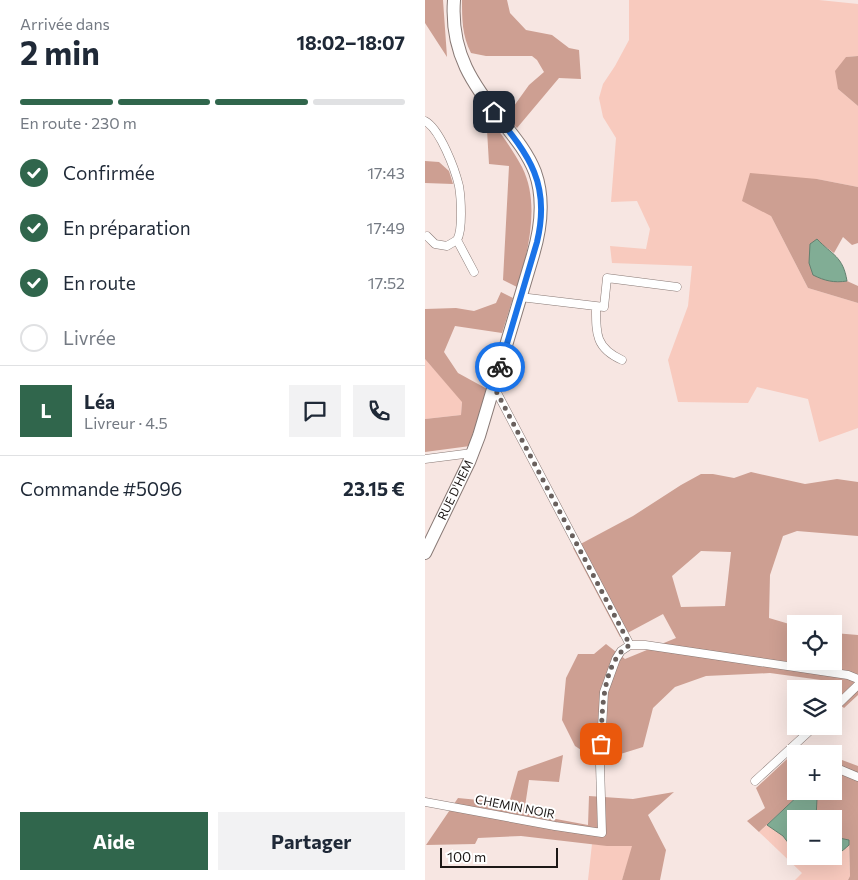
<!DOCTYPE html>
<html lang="fr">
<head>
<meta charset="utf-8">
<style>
  body { margin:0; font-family:Commissioner,sans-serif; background:#f2f2f3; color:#1f2937; height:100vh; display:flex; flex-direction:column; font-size:19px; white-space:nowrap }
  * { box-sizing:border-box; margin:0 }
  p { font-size:16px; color:#747a83 }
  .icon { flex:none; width:28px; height:28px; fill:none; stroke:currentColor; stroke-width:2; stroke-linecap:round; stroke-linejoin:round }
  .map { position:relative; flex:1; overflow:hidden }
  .sheet { display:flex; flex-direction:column; background:#fff; width:425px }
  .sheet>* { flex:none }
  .fabs { position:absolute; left:362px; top:615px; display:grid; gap:10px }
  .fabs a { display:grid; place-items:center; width:55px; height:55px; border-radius:0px; background:#fff; box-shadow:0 5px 20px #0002; font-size:25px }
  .scale { position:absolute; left:15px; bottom:12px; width:118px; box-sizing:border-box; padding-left:5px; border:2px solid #1d1816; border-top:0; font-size:14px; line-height:18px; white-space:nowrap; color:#1d1816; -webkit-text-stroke:4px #fff; paint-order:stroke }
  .pin { position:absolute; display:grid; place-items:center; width:42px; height:42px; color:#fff; margin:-21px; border-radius:10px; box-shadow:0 2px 8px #0006 }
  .courier { position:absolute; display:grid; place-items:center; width:50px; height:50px; margin:-25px; border:4px solid #1a73e8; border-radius:50%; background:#fff; color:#222; box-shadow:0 1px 6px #0007 }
  .head em { font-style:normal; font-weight:700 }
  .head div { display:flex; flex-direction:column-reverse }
  .head { display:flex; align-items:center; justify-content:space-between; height:85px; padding:0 20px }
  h1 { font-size:32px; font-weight:700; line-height:38px }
  .bar { display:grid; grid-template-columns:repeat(4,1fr); gap:8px 5px; align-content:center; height:60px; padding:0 20px }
  .bar i { height:6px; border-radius:4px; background:#e0e1e3 }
  .bar .current { background:#30664c }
  .bar p { grid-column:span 4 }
  .line { display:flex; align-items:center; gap:12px; padding:0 20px; border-top:1px solid #e0e1e3 }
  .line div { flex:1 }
  .round { display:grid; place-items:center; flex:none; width:52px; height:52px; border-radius:0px; background:#f2f2f3 }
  ol { padding:0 20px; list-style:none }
  li { display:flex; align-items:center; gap:15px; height:55px }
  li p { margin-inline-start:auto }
  li .icon { padding:5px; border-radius:50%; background:#30664c; color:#fff; stroke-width:4 }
  li:last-child { color:#747a83 }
  li i { width:28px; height:28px; border:2px solid #e0e1e3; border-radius:50% }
  .cta { display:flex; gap:10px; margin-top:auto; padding:10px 20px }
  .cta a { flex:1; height:58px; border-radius:0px; background:#30664c; color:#fff; font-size:20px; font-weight:700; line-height:58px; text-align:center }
  .cta a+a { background:#f2f2f3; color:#1f2937 }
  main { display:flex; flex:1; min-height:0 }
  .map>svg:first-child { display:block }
  .green { fill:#f8cabe }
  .forest { fill:#cd9f92; fill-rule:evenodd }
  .water { fill:#81ad95; stroke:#63806f }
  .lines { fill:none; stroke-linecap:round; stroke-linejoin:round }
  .street-casing { stroke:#887975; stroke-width:9 }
  .primary-casing { stroke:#887975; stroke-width:14 }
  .street { stroke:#fff; stroke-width:8 }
  .primary { stroke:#fff; stroke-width:12 }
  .done { stroke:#69605d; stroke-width:5; stroke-dasharray:0 9 }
  .route { stroke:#1a73e8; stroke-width:6 }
  .labels { text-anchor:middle; stroke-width:4; stroke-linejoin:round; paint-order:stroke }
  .street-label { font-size:12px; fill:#1d1816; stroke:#fff }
</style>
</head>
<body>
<main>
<section class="sheet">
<div class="head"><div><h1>2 min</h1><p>Arrivée dans</p></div><em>18:02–18:07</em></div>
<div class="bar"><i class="current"></i><i class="current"></i><i class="current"></i><i></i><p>En route · 230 m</p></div>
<ol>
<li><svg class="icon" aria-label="check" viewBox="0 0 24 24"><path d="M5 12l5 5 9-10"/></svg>Confirmée<p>17:43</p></li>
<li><svg class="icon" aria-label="check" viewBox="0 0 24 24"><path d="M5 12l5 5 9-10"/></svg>En préparation<p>17:49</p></li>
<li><svg class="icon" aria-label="check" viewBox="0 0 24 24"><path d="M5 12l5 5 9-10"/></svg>En route<p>17:52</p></li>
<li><i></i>Livrée</li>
</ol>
<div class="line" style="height:90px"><b class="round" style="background:#30664c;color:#fff">L</b><div><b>Léa</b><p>Livreur · 4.5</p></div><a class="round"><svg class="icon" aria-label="chat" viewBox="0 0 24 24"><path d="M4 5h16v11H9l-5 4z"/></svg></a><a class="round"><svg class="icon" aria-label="phone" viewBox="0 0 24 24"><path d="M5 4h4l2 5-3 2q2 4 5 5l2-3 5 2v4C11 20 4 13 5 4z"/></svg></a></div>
<div class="line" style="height:65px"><div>Commande #5096</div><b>23.15 €</b></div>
<div class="cta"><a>Aide</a><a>Partager</a></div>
</section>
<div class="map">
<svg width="433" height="880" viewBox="0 0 433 880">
  <rect width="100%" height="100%" fill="#f7e6e2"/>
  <!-- green -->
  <path class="green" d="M 204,0 L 394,0 L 433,4 L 433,56 L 421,57 L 413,89 L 433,106 L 433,187 L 392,179 L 346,216 L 383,288 L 433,303 L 433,428 L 394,442 L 383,399 L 332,387 L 323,403 L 253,402 L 243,360 L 263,306 L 267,266 L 187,263 L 185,246 L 221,249 L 225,229 L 212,201 L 186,202 L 191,138 L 178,117 L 174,98 L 178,84 L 190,66 L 204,40 Z
    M 0,359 L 37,401 L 36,415 L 0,419 Z
    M 342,825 L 358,836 L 371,853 L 371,856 L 374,856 L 380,861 C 400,861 409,859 424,845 L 425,876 L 423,880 L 370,880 L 377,873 L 334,832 Z
    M 167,844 L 208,846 L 197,880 L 163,880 Z"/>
  <!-- forest -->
  <path class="forest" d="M 0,0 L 18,0 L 22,57 L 0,23 Z
    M 37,0 L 82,0 L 85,13 L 101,30 L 127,35 L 144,48 L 154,50 L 156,79 L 134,78 L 92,128 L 81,117 L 104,85 L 119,72 L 112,60 L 107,56 L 61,56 L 46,53 C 37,36 37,18 37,0 Z
    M 433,56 L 433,106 L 413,89 L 410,71 L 421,57 Z
    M 61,113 C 73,130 87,148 97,167 C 116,205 102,250 94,288 L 78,280 L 84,166 L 64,164 Z
    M 0,161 L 14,162 L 24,171 L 28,184 L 0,183 Z
    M 325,173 L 392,179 L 433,187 L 433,243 L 427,245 L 418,237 L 409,253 L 398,245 L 412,282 L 422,281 L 433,286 L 433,303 L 383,288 L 346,216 L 317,201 Z
    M 76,292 L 88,298 L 77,333 L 30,326 L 19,352 L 33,373 L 64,390 L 45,446 L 0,452 L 0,419 L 36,415 L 37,402 L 0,359 L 0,309 L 31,308 L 49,311 L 71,303 Z
    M 326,472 L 380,484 L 412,479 L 433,482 L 433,536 L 372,531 L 358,536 L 345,575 L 344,618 L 371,626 L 371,661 L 409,661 L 409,633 L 433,635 L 433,695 L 419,708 L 409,700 L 409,689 L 399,689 L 396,680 L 345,673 L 281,676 L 250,687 L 228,708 L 218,747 L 173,761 L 150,746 L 137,720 L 141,678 L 153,654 L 169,654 L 181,644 L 200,659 L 251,638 L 238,614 L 195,637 L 148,548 L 208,516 L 256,485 L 276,474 L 288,474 L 309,478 ZM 276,551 L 306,552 L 300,606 L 256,607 L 247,576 Z
    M 376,746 L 399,754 L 371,754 L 371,791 L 409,791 L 409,757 L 433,766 L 433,880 L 423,880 L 425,876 L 424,840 L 409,837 L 409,819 L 391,819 L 392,798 L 377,792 L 334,832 L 322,821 L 340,808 L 331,788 Z
    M 138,755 L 134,782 L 104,780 L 99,813 L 163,825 L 164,796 L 208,799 L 249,792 L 223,815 L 241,850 L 235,880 L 197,880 L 207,846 L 182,846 L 96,836 L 53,838 L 50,844 L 1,845 L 33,798 L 84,803 L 93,771 Z"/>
  <!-- water -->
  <path class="water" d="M 392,239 C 407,255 418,256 422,281 C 409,283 400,281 388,275 L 384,263 L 385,244 Z
    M 377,792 L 392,798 L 391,819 L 371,819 L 371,853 L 358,836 L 342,825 Z
    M 409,837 L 424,840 L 424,845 C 409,859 400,861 380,861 L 374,856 L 409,856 Z"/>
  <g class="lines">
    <defs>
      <path id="street" d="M 0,121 C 15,129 30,169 34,186 C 36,198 38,230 32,240 L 22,246 L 10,244 L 2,236
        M 32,240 L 49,272
        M 95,297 L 179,307 L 182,278 L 252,287
        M 171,306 C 171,333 170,348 197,360
        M 69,387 L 205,645
        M 0,459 L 47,453
        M 409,708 L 433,685
        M 365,750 L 376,754
        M 409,767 L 433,777
        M 330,781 L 390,726
        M 0,802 L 130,826 L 177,833 L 175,764 L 179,692 L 191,659 L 196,651 L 205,645 L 220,645 L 423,675 L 433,679"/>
      <g id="primary">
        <path id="s1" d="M 0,553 L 44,462 L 54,436 L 108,255 C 116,228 120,200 110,172 C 103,154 91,139 79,124 C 48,85 25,53 29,0"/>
      </g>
    </defs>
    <!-- street casing -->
    <use href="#street" class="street-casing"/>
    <!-- primary casing -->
    <use href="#primary" class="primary-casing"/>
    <!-- street -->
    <use href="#street" class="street"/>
    <!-- primary -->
    <use href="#primary" class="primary"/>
  </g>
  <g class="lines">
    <!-- done -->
    <path class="done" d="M 75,367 L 69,387 L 205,645 C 176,661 177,716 176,744"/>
    <!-- route -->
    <path class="route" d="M 69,112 C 104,156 126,183 112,242 L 75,367"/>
  </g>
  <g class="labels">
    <!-- street labels -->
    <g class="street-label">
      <text dy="4" stroke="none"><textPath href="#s1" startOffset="70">RUE D'HEM</textPath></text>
      <text transform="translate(90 807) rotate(11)" y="4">CHEMIN NOIR</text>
    </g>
  </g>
</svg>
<div class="fabs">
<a><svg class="icon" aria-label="locate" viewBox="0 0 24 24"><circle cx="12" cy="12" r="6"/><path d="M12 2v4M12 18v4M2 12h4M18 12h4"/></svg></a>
<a><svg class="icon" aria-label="layers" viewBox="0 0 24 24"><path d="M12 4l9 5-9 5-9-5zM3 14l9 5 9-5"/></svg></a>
<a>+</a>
<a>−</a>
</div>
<div class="scale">100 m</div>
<div class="pin" style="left:176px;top:744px;background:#ea580c"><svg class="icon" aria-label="bag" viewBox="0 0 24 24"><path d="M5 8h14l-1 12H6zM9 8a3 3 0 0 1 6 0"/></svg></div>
<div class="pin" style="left:69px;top:112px;background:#1f2937"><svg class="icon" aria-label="home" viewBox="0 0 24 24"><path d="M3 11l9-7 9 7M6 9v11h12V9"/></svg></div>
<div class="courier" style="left:75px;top:367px"><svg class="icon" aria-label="bike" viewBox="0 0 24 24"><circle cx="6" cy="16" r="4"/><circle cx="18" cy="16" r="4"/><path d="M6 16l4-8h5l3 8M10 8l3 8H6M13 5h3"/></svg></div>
</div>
</main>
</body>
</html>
